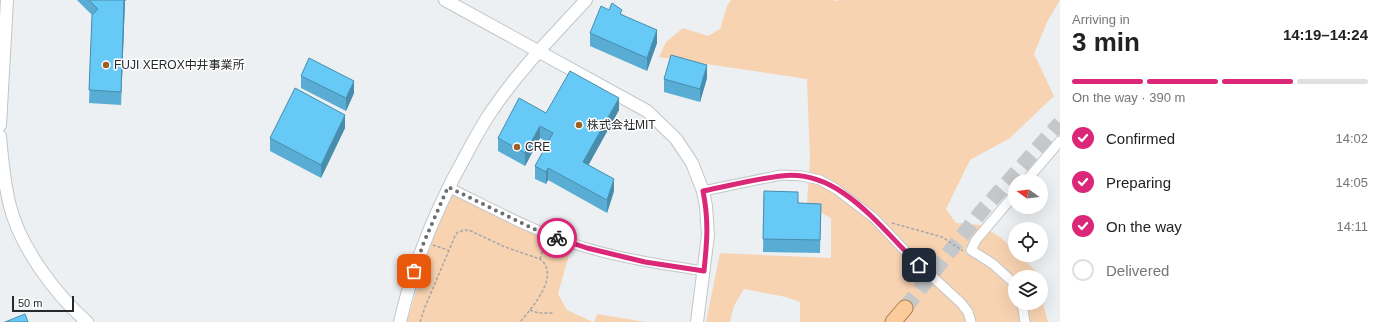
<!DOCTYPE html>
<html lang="en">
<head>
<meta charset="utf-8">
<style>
  body { margin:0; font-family:Arial,"Noto Sans JP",sans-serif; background:#f6f6f6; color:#222; height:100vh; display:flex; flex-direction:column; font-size:15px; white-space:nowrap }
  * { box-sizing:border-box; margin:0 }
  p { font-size:13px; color:#767676 }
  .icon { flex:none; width:22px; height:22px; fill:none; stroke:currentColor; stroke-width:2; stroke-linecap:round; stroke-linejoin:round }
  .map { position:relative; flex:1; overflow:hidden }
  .side { display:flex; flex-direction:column; background:#fff; width:320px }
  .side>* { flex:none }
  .needle { width:26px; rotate:285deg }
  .buttons { position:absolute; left:1008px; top:174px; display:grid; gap:8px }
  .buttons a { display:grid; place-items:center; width:40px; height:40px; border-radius:50%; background:#fff; box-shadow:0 4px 16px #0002; font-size:20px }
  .scale { position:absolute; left:12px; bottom:10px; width:62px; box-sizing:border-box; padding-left:4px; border:2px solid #272829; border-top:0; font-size:11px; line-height:14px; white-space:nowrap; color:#272829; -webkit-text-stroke:3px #fff; paint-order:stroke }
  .pin { position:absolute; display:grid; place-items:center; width:34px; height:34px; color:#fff; margin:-17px; border-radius:8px; box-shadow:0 2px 6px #0006 }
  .courier { position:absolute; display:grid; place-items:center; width:40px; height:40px; margin:-20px; border:3px solid #db2777; border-radius:50%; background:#fff; color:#222; box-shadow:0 1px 5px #0007 }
  .summary em { font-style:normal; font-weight:600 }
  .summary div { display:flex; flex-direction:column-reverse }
  .summary { display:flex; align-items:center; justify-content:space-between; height:68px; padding:0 12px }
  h1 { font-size:26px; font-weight:600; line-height:30px }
  .bar { display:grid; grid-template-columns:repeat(4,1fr); gap:6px 4px; align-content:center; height:48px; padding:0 12px }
  .bar i { height:5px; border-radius:3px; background:#e0e0e0 }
  .bar .current { background:#db2777 }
  .bar p { grid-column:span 4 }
  ol { padding:0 12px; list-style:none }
  li { display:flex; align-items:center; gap:12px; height:44px }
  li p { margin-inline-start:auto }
  li .icon { padding:4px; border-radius:50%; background:#db2777; color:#fff; stroke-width:4 }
  li:last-child { color:#767676 }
  li i { width:22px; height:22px; border:2px solid #e0e0e0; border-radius:50% }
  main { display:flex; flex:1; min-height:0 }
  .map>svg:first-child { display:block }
  .green { fill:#f8d3b2 }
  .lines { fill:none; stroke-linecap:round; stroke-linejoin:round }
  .primary-tunnel { stroke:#c5c8ca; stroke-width:15; stroke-dasharray:15 8; stroke-linecap:butt }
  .minor-casing { stroke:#c2c6c8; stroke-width:11 }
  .tertiary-casing { stroke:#c2c6c8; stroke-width:14 }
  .primary-casing { stroke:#b07c49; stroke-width:17 }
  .path { stroke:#a3a5a7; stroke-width:1.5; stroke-dasharray:3 2; stroke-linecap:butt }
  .minor { stroke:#fff; stroke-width:9 }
  .tertiary { stroke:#fff; stroke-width:12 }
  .primary { stroke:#fccb9c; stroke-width:15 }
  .wall { fill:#59add4 }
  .shaded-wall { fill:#488dac }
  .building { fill:#67c9f6; stroke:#488dac }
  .done { stroke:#6c6e6f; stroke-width:4; stroke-dasharray:0 7.2 }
  .route { stroke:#db2777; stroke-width:5 }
  .poi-dot { fill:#9c6122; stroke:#fff; stroke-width:1.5 }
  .labels { text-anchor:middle; stroke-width:3; stroke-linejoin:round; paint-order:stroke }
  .poi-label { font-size:12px; fill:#272829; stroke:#fff; text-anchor:start }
</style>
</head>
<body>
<main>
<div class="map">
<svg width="1060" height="322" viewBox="0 0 1060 322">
  <rect width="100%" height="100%" fill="#ecf0f2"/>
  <!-- green -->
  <path class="green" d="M 731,0 L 832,0 L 835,1 L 839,0 L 1060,0 L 1047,22 L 1034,54 L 1054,96 L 1010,138 L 970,160 L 946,209 L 956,223 L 980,225 L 1000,237 L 1015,251 L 1015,255 L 1019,255 L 1035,270 L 1036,277 L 1015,277 L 1015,303 L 1041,303 L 1041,296 L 1048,322 L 800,322 L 800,302 L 786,297 L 744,289 L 734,306 L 730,322 L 706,322 L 720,253 L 831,258 L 831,218 L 815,210 L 807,203 L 810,158 L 807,79 L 659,57 L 666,42 L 683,28 L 708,36 L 720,29 L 727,6 Z
    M 453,195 L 530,232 L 571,248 L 558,294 L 567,310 L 593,322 L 407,322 L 430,243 Z
    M 597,314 L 646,322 L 594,322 Z"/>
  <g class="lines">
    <!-- primary-tunnel -->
    <path class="primary-tunnel" d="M 905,308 L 981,212 L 1060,123"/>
    <defs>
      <path id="minor" d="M 1026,181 L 1060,141
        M 448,187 C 493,209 538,234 587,248 C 625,259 664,265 704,271
        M 703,191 L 781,175 L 802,176 L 820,180 L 836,189 L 874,218 L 909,255 L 961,303 L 968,312 L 971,322
        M 1015,194 L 976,240 L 971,250 L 993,264 L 1015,284
        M 1022,303 L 1025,322"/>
      <path id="tertiary" d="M 445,0 L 647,111 L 676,139 L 692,163 L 703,191 L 706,206 L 708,235 L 697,322
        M 0,125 L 7,0
        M 0,136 C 2,160 4,183 10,206 C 20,247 56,295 87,322
        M 400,322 C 414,261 436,208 467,153 C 475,138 483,123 493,109 C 520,69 554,35 586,0"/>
      <path id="primary" d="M 893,322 L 905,308"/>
    </defs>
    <!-- minor casing -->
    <use href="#minor" class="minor-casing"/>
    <!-- tertiary casing -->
    <use href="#tertiary" class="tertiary-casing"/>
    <!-- primary casing -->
    <use href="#primary" class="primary-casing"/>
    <!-- path -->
    <path class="path" d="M 892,223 L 942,237 L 963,251
      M 433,245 L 448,250
      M 540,259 L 545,242
      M 530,310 L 538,313 L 554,313
      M 420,322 L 425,307 L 455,236 L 458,232 L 465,230 L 471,231 L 505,247 L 540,259 C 561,275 532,308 520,322"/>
    <!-- minor -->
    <use href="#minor" class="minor"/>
    <!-- tertiary -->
    <use href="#tertiary" class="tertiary"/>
    <!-- primary -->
    <use href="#primary" class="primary"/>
  </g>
  <!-- wall -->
  <path class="wall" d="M 77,0 L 126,0 L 125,1 L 121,105 L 89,103 L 92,15 Z
    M 622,14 L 657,43 L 647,71 L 590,46 L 590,33 Z
    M 301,76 L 354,93 L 346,111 L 301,88 Z
    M 707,78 L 700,102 L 664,92 L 664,79 Z
    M 619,110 L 588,165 L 614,191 L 607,213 L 548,180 L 546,184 L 535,179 L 535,166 L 548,143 L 540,138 L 525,166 L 498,151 L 498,138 L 546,113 Z
    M 345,128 L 321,178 L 270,151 L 270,138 Z
    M 764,191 L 798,203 L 821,204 L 820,253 L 763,252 Z"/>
  <!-- shaded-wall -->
  <path class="shaded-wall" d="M 124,0 L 126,0 L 125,1 L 121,105 Z
    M 657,30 L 657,43 L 647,71 L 647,58 Z
    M 707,65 L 707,78 L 700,102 L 700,89 Z
    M 354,81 L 354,93 L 346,111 L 346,98 Z
    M 619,98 L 619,110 L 583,175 L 583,162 Z
    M 345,115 L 345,128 L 321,178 L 321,165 Z
    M 540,126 L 540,138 L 525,166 L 525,153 Z
    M 548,168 L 548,180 L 546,184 L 546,172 Z
    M 614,179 L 614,191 L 607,213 L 607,200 Z"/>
  <!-- building -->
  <path class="building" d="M 89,0 L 124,0 L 121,92 L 89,90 L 92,15 L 98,9 Z
    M 612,3 L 622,10 L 620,14 L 657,30 L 647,58 L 590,33 L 601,6 L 609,10 Z
    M 671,55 L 707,65 L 700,89 L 664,79 Z
    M 309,58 L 354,81 L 346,98 L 301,76 Z
    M 570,71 L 619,98 L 583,162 L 614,179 L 607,200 L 548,168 L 546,172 L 535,166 L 553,133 L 540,126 L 525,153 L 498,138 L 519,98 L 546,113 Z
    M 295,88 L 345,115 L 321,165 L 270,138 Z
    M 764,191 L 798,192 L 798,203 L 821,204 L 820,240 L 763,239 Z
    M 25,314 L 28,322 L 5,322 Z"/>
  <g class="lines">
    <!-- done -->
    <path class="done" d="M 414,271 L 424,242 L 448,187 L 534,229 L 557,238"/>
    <!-- route -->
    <path class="route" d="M 557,238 L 587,248 L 645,262 L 704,271 C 707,242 709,221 703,191 C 728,186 755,179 781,176 C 840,168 881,229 919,265"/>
  </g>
  <!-- markers -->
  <g class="poi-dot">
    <circle cx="106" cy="65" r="4"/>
    <circle cx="579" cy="125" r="4"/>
    <circle cx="517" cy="147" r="4"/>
  </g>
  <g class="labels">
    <!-- poi labels -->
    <g class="poi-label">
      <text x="114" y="69">FUJI XEROX中井事業所</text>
      <text x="587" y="129">株式会社MIT</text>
      <text x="525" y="151">CRE</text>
    </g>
  </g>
</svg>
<div class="buttons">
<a><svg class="needle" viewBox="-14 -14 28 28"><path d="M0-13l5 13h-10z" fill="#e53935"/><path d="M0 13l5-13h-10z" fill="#767676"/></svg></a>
<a><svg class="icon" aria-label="locate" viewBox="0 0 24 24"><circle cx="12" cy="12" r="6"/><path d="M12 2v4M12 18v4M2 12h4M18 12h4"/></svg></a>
<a><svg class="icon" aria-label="layers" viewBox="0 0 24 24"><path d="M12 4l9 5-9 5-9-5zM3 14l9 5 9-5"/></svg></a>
</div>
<div class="scale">50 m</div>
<div class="pin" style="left:414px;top:271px;background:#ea580c"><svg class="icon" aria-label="bag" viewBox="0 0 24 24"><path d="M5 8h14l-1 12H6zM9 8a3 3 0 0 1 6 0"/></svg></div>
<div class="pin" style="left:919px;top:265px;background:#1f2937"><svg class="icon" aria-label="home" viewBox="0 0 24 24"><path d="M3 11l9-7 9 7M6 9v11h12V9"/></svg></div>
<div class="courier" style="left:557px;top:238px"><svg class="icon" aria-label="bike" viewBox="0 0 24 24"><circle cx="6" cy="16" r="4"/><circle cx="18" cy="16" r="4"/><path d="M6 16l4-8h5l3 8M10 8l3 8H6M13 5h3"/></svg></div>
</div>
<section class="side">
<div class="summary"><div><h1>3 min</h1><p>Arriving in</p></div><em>14:19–14:24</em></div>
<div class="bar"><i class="current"></i><i class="current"></i><i class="current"></i><i></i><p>On the way · 390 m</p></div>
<ol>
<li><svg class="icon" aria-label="check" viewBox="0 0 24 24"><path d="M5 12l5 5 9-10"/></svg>Confirmed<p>14:02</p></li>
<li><svg class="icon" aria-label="check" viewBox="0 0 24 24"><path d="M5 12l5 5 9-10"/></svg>Preparing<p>14:05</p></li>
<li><svg class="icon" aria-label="check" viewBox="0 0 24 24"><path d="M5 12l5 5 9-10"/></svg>On the way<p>14:11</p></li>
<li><i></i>Delivered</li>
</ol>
</section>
</main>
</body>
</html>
